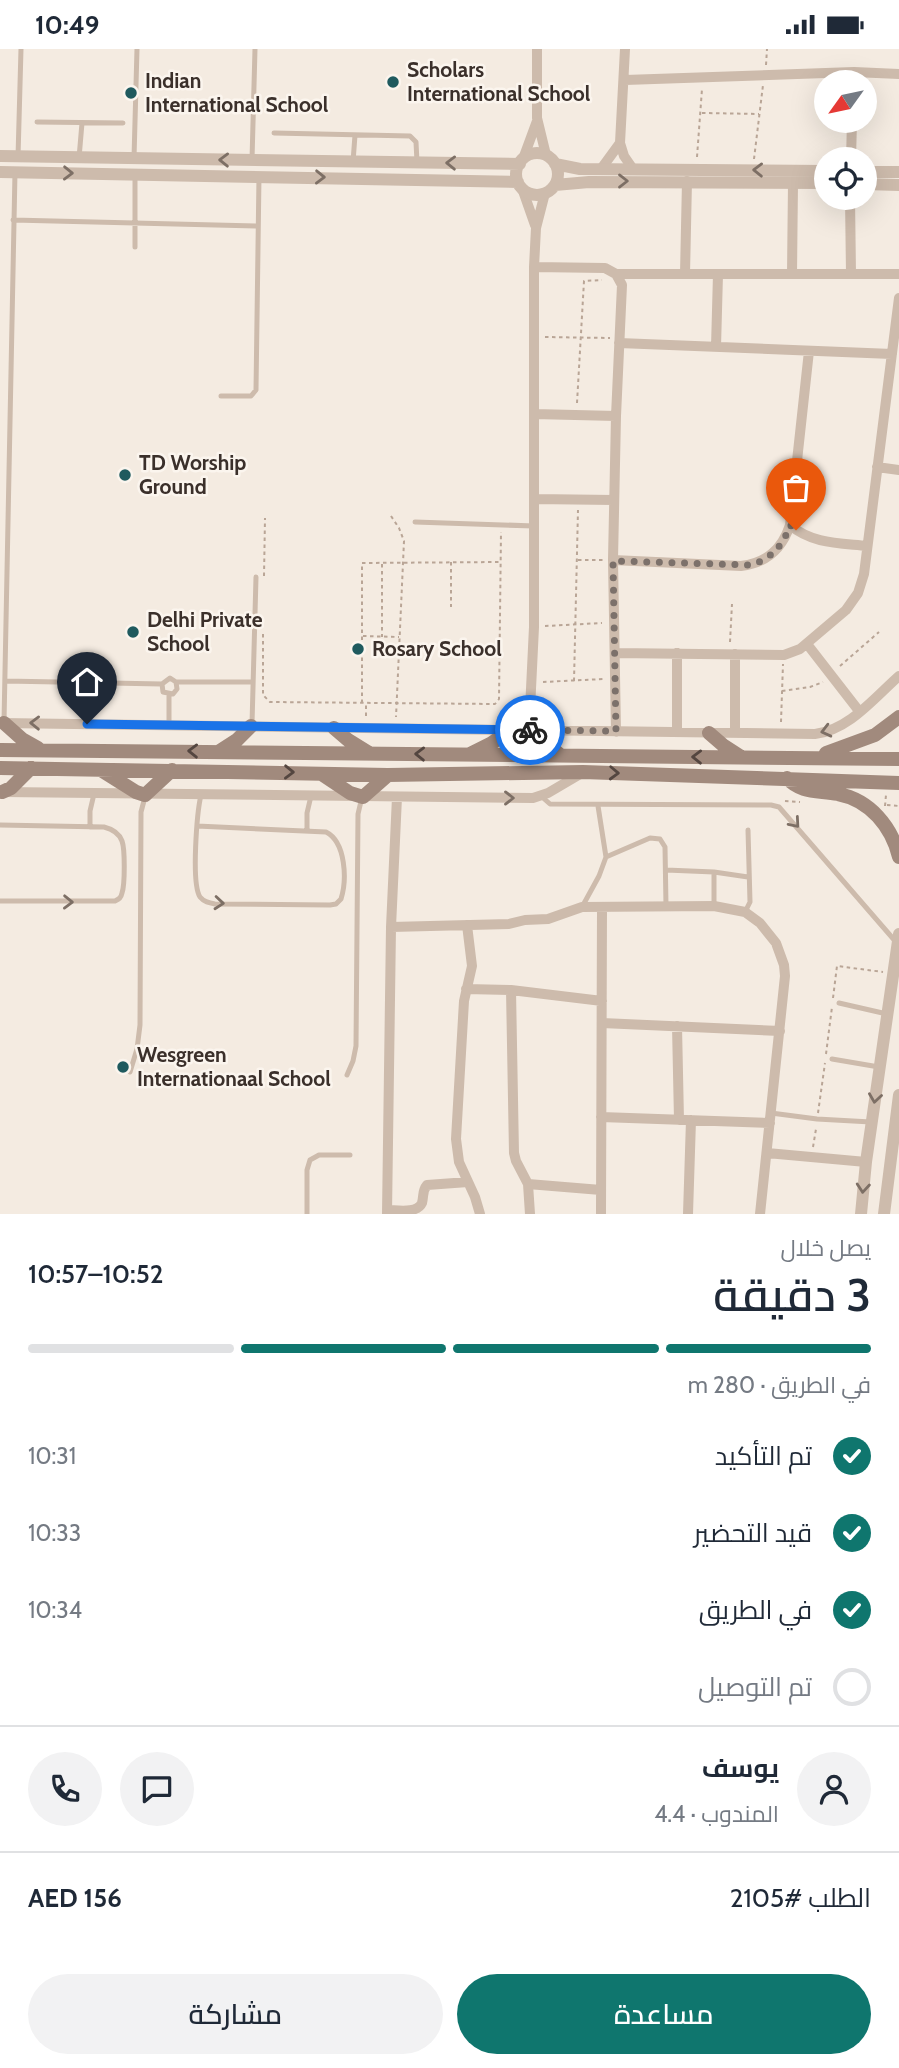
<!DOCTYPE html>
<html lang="ar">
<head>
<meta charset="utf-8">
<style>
  body { margin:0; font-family:Cabin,Cairo,sans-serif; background:#f2f2f3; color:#1f2937; direction:rtl; height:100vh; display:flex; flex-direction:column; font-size:26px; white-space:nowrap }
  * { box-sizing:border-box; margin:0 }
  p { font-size:23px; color:#747a83 }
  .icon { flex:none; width:38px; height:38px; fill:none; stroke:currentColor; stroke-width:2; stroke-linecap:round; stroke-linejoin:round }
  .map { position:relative; height:1165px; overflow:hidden; direction:ltr }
  .panel { display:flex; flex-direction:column; background:#fff; flex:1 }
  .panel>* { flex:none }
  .needle { width:46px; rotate:237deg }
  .buttons { position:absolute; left:814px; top:21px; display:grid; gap:14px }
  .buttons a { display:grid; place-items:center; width:63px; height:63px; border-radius:50%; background:#fff; box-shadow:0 7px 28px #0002; font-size:35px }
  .pin { position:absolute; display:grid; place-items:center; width:60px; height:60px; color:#fff; margin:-72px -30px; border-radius:50% 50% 50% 0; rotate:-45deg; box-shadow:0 0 7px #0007 }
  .pin .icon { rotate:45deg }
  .courier { position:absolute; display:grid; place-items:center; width:70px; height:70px; margin:-35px; border:5px solid #1a73e8; border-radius:50%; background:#fff; color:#222; box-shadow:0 2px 9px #0007 }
  .summary em { font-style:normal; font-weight:600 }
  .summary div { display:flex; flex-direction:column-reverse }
  .summary { display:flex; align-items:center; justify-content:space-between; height:119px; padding:0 28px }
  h1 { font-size:46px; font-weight:600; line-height:52px }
  .bar { display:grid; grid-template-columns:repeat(4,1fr); gap:10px 7px; align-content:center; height:84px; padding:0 28px }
  .bar i { height:9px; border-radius:5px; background:#e0e1e3 }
  .bar .active { background:#0f766e }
  .bar p { grid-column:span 4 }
  .line { display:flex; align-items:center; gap:18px; padding:0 28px; border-top:2px solid #e0e1e3 }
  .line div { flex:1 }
  .round { display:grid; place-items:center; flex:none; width:74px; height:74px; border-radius:37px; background:#f2f2f3 }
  ol { padding:0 28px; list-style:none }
  li { display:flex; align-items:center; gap:21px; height:77px }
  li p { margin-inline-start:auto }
  li .icon { padding:7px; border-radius:50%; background:#0f766e; color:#fff; stroke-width:4 }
  li:last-child { color:#747a83 }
  li i { width:38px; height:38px; border:4px solid #e0e1e3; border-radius:50% }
  .primary-button { display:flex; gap:14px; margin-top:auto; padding:14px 28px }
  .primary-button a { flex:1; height:80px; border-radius:42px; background:#0f766e; color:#fff; font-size:28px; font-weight:600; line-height:80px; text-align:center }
  .primary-button a+a { background:#f2f2f3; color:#1f2937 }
  .status { display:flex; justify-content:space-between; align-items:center; height:49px; padding:0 35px; background:#fff; direction:ltr }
  .status svg { height:19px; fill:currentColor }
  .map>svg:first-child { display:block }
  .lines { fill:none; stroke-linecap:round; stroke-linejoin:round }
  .path { stroke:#b9a596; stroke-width:2; stroke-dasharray:3.5 3.5; stroke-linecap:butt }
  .service { stroke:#cdbbac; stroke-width:5 }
  .minor { stroke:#cdbbac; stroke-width:10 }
  .tertiary { stroke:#cdbbac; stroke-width:12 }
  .secondary { stroke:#a18a7d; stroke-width:14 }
  .oneway { stroke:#7d6f65 }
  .oneway2 { stroke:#544640 }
  .done { stroke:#7c716b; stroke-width:7; stroke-dasharray:0 12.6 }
  .route { stroke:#1a73e8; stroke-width:9 }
  .poi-dot { fill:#1f5a5e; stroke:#fbf5ee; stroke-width:2.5 }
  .labels { text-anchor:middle; stroke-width:5; stroke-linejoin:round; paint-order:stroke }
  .poi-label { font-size:21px; font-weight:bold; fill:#3b302b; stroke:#fbf5ee; text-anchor:start }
</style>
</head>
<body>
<div class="status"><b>10:49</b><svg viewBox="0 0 49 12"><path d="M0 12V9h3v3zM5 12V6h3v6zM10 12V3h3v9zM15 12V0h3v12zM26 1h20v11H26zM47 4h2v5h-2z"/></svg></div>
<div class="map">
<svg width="899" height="1165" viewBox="0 0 899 1165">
  <rect width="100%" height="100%" fill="#f4ebe1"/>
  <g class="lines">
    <!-- path -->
    <path class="path" d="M 766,16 L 767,0
      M 702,64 L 759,65
      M 697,108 L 702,40
      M 754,110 L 763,36
      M 545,288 L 610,289
      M 577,354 L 584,232 L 602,231
      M 391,467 L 399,479 L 404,492 L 396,668
      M 578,511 L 604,511
      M 451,513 L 451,558
      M 382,515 L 382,588
      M 264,527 L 265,469
      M 545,577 L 602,574
      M 263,585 L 263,646 L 270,653 L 495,655 L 499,650 L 501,483
      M 363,587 L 399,588
      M 730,593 L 732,555
      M 840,617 L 879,583
      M 574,632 L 578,461
      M 543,633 L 603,630
      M 782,642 L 810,638 L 823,633
      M 362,654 L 362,514 L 500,513
      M 366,667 L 366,655
      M 781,673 L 783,615
      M 785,752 L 800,753
      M 887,756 L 899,757
      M 885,757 L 886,746
      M 833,949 L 837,917 L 883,923
      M 826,1005 L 832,958
      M 818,1064 L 825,1014
      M 813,1098 L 816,1080"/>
    <!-- service -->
    <path class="service" d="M 37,73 L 123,74
      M 274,84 L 410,87 L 416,93 L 417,113
      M 18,108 L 21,0
      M 79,109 L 82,74
      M 134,109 L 137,0
      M 252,111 L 255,0
      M 353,113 L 355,86
      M 135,125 L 135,198
      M 13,171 L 258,177
      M 221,347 L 251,347 L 256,341 L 259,127
      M 415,473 L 534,477
      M 5,632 L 162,635
      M 176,633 L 177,640 L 173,645 L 163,643 L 162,635 L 170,629 L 176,633 L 253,633
      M 4,673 L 15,123
      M 252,675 L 256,528
      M 169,676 L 169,646
      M 541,747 L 550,755 L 771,756 L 779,758 L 896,893
      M 0,776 L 104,778 C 112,780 119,784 122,792 C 125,800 125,835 122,844 C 121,849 119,850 115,852 L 0,852
      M 197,777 L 326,783 C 346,793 347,831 341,850 L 336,855 L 330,856 L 215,855 C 209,854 204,853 200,848 C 191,834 197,763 201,746
      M 90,778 L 90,762 L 94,745
      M 307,780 L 307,764 L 311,747
      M 606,808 L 650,789 L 660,790 L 665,798 L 666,857
      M 666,821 L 714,823 L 748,828
      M 714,823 L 714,857
      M 582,858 L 599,827 L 606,808 L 598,757
      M 745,863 L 750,853 L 748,781
      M 839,954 L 887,965
      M 832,1010 L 879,1018
      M 130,1023 L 137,1000 L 140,976 L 141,763 L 145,748
      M 347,1026 L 353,1012 L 356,997 L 358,765 L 362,748
      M 771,1064 L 817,1070 L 871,1073
      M 307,1165 L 307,1121 L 310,1111 L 319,1106 L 350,1106"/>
    <!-- minor -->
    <path class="minor" d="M 537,0 L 537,69 L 546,106
      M 625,0 L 620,94 L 624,107 L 633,120
      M 625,31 L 854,23 L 899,25
      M 523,110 L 537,72
      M 851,110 L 852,72
      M 601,120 L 620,94
      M 522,139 L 535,176
      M 850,149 L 851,225
      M 534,218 L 605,219 L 616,225 L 622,236 L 616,367 L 613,511 L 616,683
      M 616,225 L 899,225
      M 685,225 L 687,132
      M 792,225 L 793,134
      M 619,294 L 892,305
      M 716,298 L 718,225
      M 534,365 L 616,367
      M 877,418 L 899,421
      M 534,450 L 614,451
      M 790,476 C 812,495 840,494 867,497
      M 613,511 L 741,517 C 767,514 782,500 790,476 L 809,302
      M 807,595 L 859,662
      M 615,604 L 784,606 L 800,600 L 846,561 L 858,544 L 864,525 L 899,249
      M 677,604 L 677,683
      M 1,674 L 815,685 C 849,681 874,649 899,627
      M 529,681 L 534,578 L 534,218 L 536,179 L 545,144
      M 735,684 L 735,605
      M 3,743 L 533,749 L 548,744 L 582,724
      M 467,876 L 472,917 L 464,952 L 456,1090 L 459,1113 L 475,1148 L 480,1165
      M 391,878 L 509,875 L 525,871 L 548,870 L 582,858 L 714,857 L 745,863 L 760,874 L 776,894 L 784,916 L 785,927 L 760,1165
      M 466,940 L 511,941 L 602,952
      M 511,941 L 514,1104 L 516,1112 L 528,1135 L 530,1165
      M 602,974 L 780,982
      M 677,977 L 679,1071
      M 601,1068 L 770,1074
      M 767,1104 L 866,1113
      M 528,1135 L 601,1141
      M 387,1161 C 397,1161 417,1165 422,1154 C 424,1146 422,1142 427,1136 L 468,1133
      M 387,1165 L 391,878 L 397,748
      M 601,1165 L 602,858
      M 688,1165 L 691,1071"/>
    <!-- tertiary -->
    <path class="tertiary" d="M516 125a21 21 0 1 1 42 0a21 21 0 1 1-42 0Z
      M 0,107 L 520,115
      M 555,115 L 580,120 L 826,122
      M 0,123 L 518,133
      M 864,123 L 899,123
      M 864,135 L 899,136
      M 555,136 L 589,133 L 826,134
      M 861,1165 L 866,1113 L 899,885
      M 884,1165 L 899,1046"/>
    <!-- secondary -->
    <path class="secondary" d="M 4,674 L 22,690 L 38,699
      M 334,679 L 348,691 L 369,704
      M 529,681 L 559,705
      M 709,684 L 724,697 L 741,708
      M 0,701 L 899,710
      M 220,702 L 237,691 L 251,677
      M 472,704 L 492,694 L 510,681
      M 826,704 L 875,686 L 899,668
      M 0,719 L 388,726 L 583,723 L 899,734
      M 101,721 L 136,743 L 145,746 L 172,721
      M 323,726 L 350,744 L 363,748 L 388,726
      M 787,729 C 801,745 819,741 838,745 C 870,751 892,778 899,808
      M 2,743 L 11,739 L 31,719"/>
  </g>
  <!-- one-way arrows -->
  <defs><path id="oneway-chevron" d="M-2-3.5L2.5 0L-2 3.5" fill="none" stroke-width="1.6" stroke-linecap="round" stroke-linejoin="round" transform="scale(1.75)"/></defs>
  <g class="oneway">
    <use href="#oneway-chevron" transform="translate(224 111) rotate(-179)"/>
    <use href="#oneway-chevron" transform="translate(451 114) rotate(-179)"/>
    <use href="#oneway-chevron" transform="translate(758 121) rotate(-179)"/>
    <use href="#oneway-chevron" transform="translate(68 124) rotate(1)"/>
    <use href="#oneway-chevron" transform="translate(320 128) rotate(1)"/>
    <use href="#oneway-chevron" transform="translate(623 132)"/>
    <use href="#oneway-chevron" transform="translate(35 674) rotate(-179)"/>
    <use href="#oneway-chevron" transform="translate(826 682) rotate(166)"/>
    <use href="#oneway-chevron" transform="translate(509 749)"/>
    <use href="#oneway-chevron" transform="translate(795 774) rotate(49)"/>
    <use href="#oneway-chevron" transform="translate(68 853) rotate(1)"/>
    <use href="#oneway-chevron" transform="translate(219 854) rotate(5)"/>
    <use href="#oneway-chevron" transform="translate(875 1049) rotate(98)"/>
    <use href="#oneway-chevron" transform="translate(863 1139) rotate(95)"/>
  </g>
  <g class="oneway2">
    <use href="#oneway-chevron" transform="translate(193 702) rotate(-179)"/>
    <use href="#oneway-chevron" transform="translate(420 705) rotate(-179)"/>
    <use href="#oneway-chevron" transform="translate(697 708) rotate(-179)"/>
    <use href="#oneway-chevron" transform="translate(289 723) rotate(1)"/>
    <use href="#oneway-chevron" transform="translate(614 724) rotate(2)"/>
  </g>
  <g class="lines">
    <!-- done -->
    <path class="done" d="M 530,681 L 616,682 L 613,512 L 751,516 C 772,509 783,497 790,476 L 796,481"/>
    <!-- route -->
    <path class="route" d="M 87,675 L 530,681"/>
  </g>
  <!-- markers -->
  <g class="poi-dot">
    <circle cx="393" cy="33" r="7"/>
    <circle cx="131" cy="44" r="7"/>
    <circle cx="125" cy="426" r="7"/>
    <circle cx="133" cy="583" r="7"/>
    <circle cx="358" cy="600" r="7"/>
    <circle cx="123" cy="1018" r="7"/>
  </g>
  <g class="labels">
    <!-- poi labels -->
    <g class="poi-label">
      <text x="407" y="28">Scholars<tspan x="407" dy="24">International School</tspan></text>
      <text x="145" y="39">Indian<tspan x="145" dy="24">International School</tspan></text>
      <text x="139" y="421">TD Worship<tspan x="139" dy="24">Ground</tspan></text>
      <text x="147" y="578">Delhi Private<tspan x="147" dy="24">School</tspan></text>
      <text x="372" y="607">Rosary School</text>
      <text x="137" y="1013">Wesgreen<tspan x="137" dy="24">Internationaal School</tspan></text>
    </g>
  </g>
</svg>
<div class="buttons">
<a><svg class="needle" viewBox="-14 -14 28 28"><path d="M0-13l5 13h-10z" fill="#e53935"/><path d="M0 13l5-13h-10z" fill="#747a83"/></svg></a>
<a><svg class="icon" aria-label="locate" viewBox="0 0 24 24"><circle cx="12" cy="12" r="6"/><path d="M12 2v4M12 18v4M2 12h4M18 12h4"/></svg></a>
</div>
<div class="pin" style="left:796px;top:481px;background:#ea580c"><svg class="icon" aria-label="bag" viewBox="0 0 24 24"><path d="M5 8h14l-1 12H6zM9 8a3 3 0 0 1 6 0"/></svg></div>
<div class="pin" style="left:87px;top:675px;background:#1f2937"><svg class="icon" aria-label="home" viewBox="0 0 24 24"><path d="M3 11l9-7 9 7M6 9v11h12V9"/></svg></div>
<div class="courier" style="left:530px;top:681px"><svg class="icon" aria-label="bike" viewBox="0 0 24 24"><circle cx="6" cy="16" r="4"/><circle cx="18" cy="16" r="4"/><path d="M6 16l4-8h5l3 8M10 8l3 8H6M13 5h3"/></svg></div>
</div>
<section class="panel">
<div class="summary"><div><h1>3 دقيقة</h1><p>يصل خلال</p></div><em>10:52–10:57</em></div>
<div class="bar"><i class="active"></i><i class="active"></i><i class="active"></i><i></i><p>في الطريق · 280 m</p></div>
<ol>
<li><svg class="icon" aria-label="check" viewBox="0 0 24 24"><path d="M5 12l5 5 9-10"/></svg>تم التأكيد<p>10:31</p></li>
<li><svg class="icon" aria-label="check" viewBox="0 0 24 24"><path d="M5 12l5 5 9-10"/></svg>قيد التحضير<p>10:33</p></li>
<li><svg class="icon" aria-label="check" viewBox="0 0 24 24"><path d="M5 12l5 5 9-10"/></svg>في الطريق<p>10:34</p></li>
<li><i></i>تم التوصيل</li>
</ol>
<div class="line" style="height:126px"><a class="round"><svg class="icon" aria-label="person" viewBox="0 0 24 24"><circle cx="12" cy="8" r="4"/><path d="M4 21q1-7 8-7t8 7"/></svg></a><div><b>يوسف</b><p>المندوب · 4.4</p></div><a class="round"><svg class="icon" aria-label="chat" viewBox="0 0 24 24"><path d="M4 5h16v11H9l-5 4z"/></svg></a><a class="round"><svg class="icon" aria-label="phone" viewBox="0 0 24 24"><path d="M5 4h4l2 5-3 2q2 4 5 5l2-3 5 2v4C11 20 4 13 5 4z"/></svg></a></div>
<div class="line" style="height:91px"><div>الطلب #2105</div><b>AED 156</b></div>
<div class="primary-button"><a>مساعدة</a><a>مشاركة</a></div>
</section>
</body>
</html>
